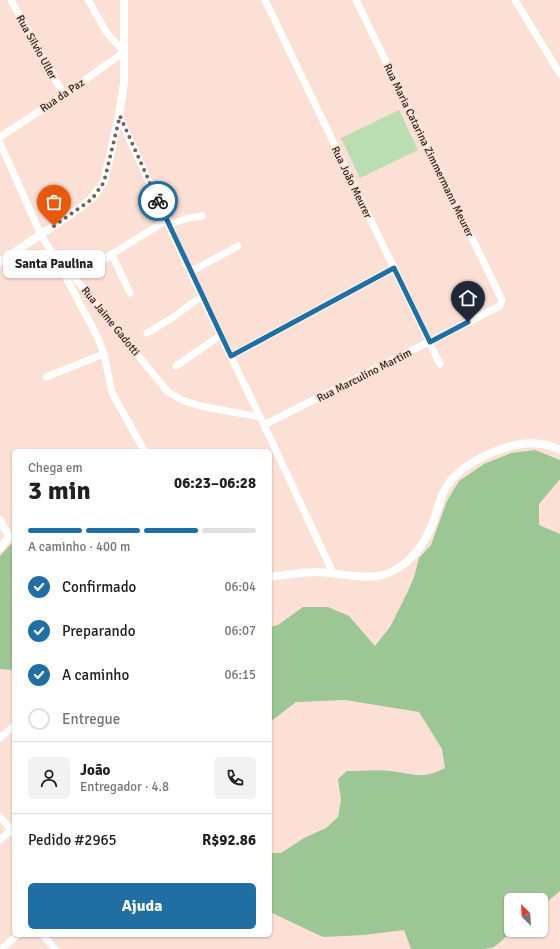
<!DOCTYPE html>
<html lang="pt">
<head>
<meta charset="utf-8">
<style>
  body { margin:0; font-family:Signika,sans-serif; background:#f2f2f2; color:#202124; height:100vh; display:flex; flex-direction:column; font-size:15px; white-space:nowrap }
  * { box-sizing:border-box; margin:0 }
  p { font-size:13px; color:#757577 }
  .icon { flex:none; width:22px; height:22px; fill:none; stroke:currentColor; stroke-width:2; stroke-linecap:round; stroke-linejoin:round }
  .map { position:relative; flex:1; overflow:hidden }
  .details { position:absolute; left:12px; top:449px; width:260px; height:488px; display:flex; flex-direction:column; background:#fff; border-radius:6px; box-shadow:0 1px 3px #0004 }
  .details>* { flex:none }
  .needle { width:26px; rotate:335deg }
  .tools { position:absolute; left:504px; top:893px; display:grid; gap:8px }
  .tools a { display:grid; place-items:center; width:44px; height:44px; border-radius:6px; background:#fff; box-shadow:0 1px 3px #0004; font-size:20px }
  .pin { position:absolute; display:grid; place-items:center; width:34px; height:34px; color:#fff; margin:-41px -17px; border-radius:50% 50% 50% 0; rotate:-45deg; box-shadow:0 0 4px #0007 }
  .pin .icon { rotate:45deg }
  .courier { position:absolute; display:grid; place-items:center; width:40px; height:40px; margin:-20px; border:3px solid #216fa2; border-radius:50%; background:#fff; color:#222; box-shadow:0 1px 5px #0007 }
  .bubble { position:absolute; height:28px; border-radius:6px; background:#fff; box-shadow:0 1px 3px #0004; font-size:13px; font-weight:800; line-height:28px; text-align:center }
  .summary em { font-style:normal; font-weight:800 }
  .summary div { display:flex; flex-direction:column-reverse }
  .summary { display:flex; align-items:center; justify-content:space-between; height:68px; padding:0 16px }
  h1 { font-size:26px; font-weight:800; line-height:30px }
  .bar { display:grid; grid-template-columns:repeat(4,1fr); gap:6px 4px; align-content:center; height:48px; padding:0 16px }
  .bar i { height:5px; border-radius:3px; background:#e0e0e0 }
  .bar .on { background:#216fa2 }
  .bar p { grid-column:span 4 }
  .line { display:flex; align-items:center; gap:10px; padding:0 16px; border-top:1px solid #e0e0e0 }
  .line div { flex:1 }
  .round { display:grid; place-items:center; flex:none; width:42px; height:42px; border-radius:6px; background:#f2f2f2 }
  ol { padding:0 16px; list-style:none }
  li { display:flex; align-items:center; gap:12px; height:44px }
  li p { margin-inline-start:auto }
  li .icon { padding:4px; border-radius:50%; background:#216fa2; color:#fff; stroke-width:4 }
  li:last-child { color:#757577 }
  li i { width:22px; height:22px; border:2px solid #e0e0e0; border-radius:50% }
  .cta { display:flex; gap:8px; margin-top:auto; padding:8px 16px }
  .cta a { flex:1; height:46px; border-radius:6px; background:#216fa2; color:#fff; font-size:16px; font-weight:800; line-height:46px; text-align:center }
  .map>svg:first-child { display:block }
  .green { fill:#badeb2 }
  .forest { fill:#9dc695 }
  .lines { fill:none; stroke-linecap:round; stroke-linejoin:round }
  .minor { stroke:#fff; stroke-width:7 }
  .tertiary { stroke:#fff; stroke-width:8 }
  .done { stroke:#74625b; stroke-width:4; stroke-dasharray:0 7.2 }
  .route { stroke:#216fa2; stroke-width:5 }
  .labels { text-anchor:middle; stroke-width:3.5; stroke-linejoin:round; paint-order:stroke }
  .street-label { font-size:11px; fill:#2b1e19; stroke:#fde0d5 }
</style>
</head>
<body>
<div class="map">
<svg width="560" height="949" viewBox="0 0 560 949">
  <rect width="100%" height="100%" fill="#fde0d5"/>
  <!-- green -->
  <path class="green" d="M 399,110 L 418,150 L 360,178 L 341,138 Z"/>
  <!-- forest -->
  <path class="forest" d="M 535,450 L 560,460 L 560,479 L 539,504 L 539,525 L 560,534 L 560,891 L 541,907 L 541,900 L 511,900 L 511,930 L 514,930 L 494,947 L 485,949 L 411,949 L 404,930 L 364,935 L 323,937 L 270,912 L 270,853 L 281,853 L 304,838 L 326,828 L 338,817 L 341,800 L 338,779 L 347,771 C 361,771 377,770 391,771 C 414,774 422,780 445,768 L 442,749 L 419,712 L 345,700 L 296,702 L 270,722 L 270,627 L 278,625 L 303,607 L 328,607 L 349,616 L 375,646 L 390,627 L 408,591 L 414,577 L 419,558 L 431,545 L 447,501 L 459,481 L 484,464 L 511,453 Z
    M 13,542 L 14,542 L 14,670 L 0,669 L 0,556 Z"/>
  <g class="lines">
    <!-- minor -->
    <path class="minor" d="M 11,0 L 64,95
      M 265,0 L 440,364
      M 515,0 L 560,74
      M 119,116 L 190,272 L 264,425 L 333,573
      M 0,137 L 64,95 L 124,52 L 107,33 L 88,0
      M 0,143 L 41,235 L 59,264 L 75,278 L 168,392 L 182,400 L 200,406 L 260,417
      M 168,225 L 188,218 L 202,216
      M 112,255 L 130,293
      M 61,268 L 97,336 L 104,354 L 112,393 L 144,450
      M 83,272 L 167,220
      M 190,272 L 238,246
      M 147,333 L 172,318 L 202,296
      M 231,356 L 394,268
      M 176,366 L 221,335
      M 46,377 L 104,354
      M 264,425 L 494,309 L 500,306 L 502,300 L 356,0
      M 0,738 L 14,726
      M 0,817 L 14,833
      M 0,840 L 14,827
      M 43,935 L 55,949
      M 2,949 L 17,935"/>
    <!-- tertiary -->
    <path class="tertiary" d="M 0,262 L 80,208 L 91,199 L 104,182 L 119,116 L 124,83 L 124,0
      M 0,520 L 9,537
      M 0,548 L 9,537
      M 270,577 C 286,575 302,572 318,572 C 340,573 370,582 391,572 C 414,561 427,540 435,517 C 438,509 440,499 444,491 C 456,468 481,456 504,448 C 523,442 542,440 560,450"/>
  </g>
  <g class="lines">
    <!-- done -->
    <path class="done" d="M 54,226 L 92,199 L 104,182 L 120,116 L 158,201"/>
    <!-- route -->
    <path class="route" d="M 158,201 L 231,356 L 394,268 L 430,342 L 468,322"/>
  </g>
  <g class="labels">
    <!-- street labels -->
    <g class="street-label">
      <text transform="translate(37 47) rotate(61)" y="4">Rua Silvio Uller</text>
      <text transform="translate(62 95) rotate(-34)" y="4">Rua da Paz</text>
      <text transform="translate(429 150) rotate(64)" y="4">Rua Maria Catarina Zimmermann Meurer</text>
      <text transform="translate(352 182) rotate(64)" y="4">Rua João Meurer</text>
      <text transform="translate(111 321) rotate(51)" y="4">Rua Jaime Gadotti</text>
      <text transform="translate(364 375) rotate(-27)" y="4">Rua Marculino Martim</text>
    </g>
  </g>
</svg>
<div class="tools">
<a><svg class="needle" viewBox="-14 -14 28 28"><path d="M0-13l5 13h-10z" fill="#e53935"/><path d="M0 13l5-13h-10z" fill="#757577"/></svg></a>
</div>
<div class="pin" style="left:54px;top:226px;background:#ea580c"><svg class="icon" aria-label="bag" viewBox="0 0 24 24"><path d="M5 8h14l-1 12H6zM9 8a3 3 0 0 1 6 0"/></svg></div>
<div class="pin" style="left:468px;top:322px;background:#1f2937"><svg class="icon" aria-label="home" viewBox="0 0 24 24"><path d="M3 11l9-7 9 7M6 9v11h12V9"/></svg></div>
<div class="courier" style="left:158px;top:201px"><svg class="icon" aria-label="bike" viewBox="0 0 24 24"><circle cx="6" cy="16" r="4"/><circle cx="18" cy="16" r="4"/><path d="M6 16l4-8h5l3 8M10 8l3 8H6M13 5h3"/></svg></div>
<div class="bubble" style="left:3px;top:250px;width:102px">Santa Paulina</div>
<section class="details">
<div class="summary"><div><h1>3 min</h1><p>Chega em</p></div><em>06:23–06:28</em></div>
<div class="bar"><i class="on"></i><i class="on"></i><i class="on"></i><i></i><p>A caminho · 400 m</p></div>
<ol>
<li><svg class="icon" aria-label="check" viewBox="0 0 24 24"><path d="M5 12l5 5 9-10"/></svg>Confirmado<p>06:04</p></li>
<li><svg class="icon" aria-label="check" viewBox="0 0 24 24"><path d="M5 12l5 5 9-10"/></svg>Preparando<p>06:07</p></li>
<li><svg class="icon" aria-label="check" viewBox="0 0 24 24"><path d="M5 12l5 5 9-10"/></svg>A caminho<p>06:15</p></li>
<li><i></i>Entregue</li>
</ol>
<div class="line" style="height:72px"><a class="round"><svg class="icon" aria-label="person" viewBox="0 0 24 24"><circle cx="12" cy="8" r="4"/><path d="M4 21q1-7 8-7t8 7"/></svg></a><div><b>João</b><p>Entregador · 4.8</p></div><a class="round"><svg class="icon" aria-label="phone" viewBox="0 0 24 24"><path d="M5 4h4l2 5-3 2q2 4 5 5l2-3 5 2v4C11 20 4 13 5 4z"/></svg></a></div>
<div class="line" style="height:52px"><div>Pedido #2965</div><b>R$92.86</b></div>
<div class="cta"><a>Ajuda</a></div>
</section>
</div>
</body>
</html>
